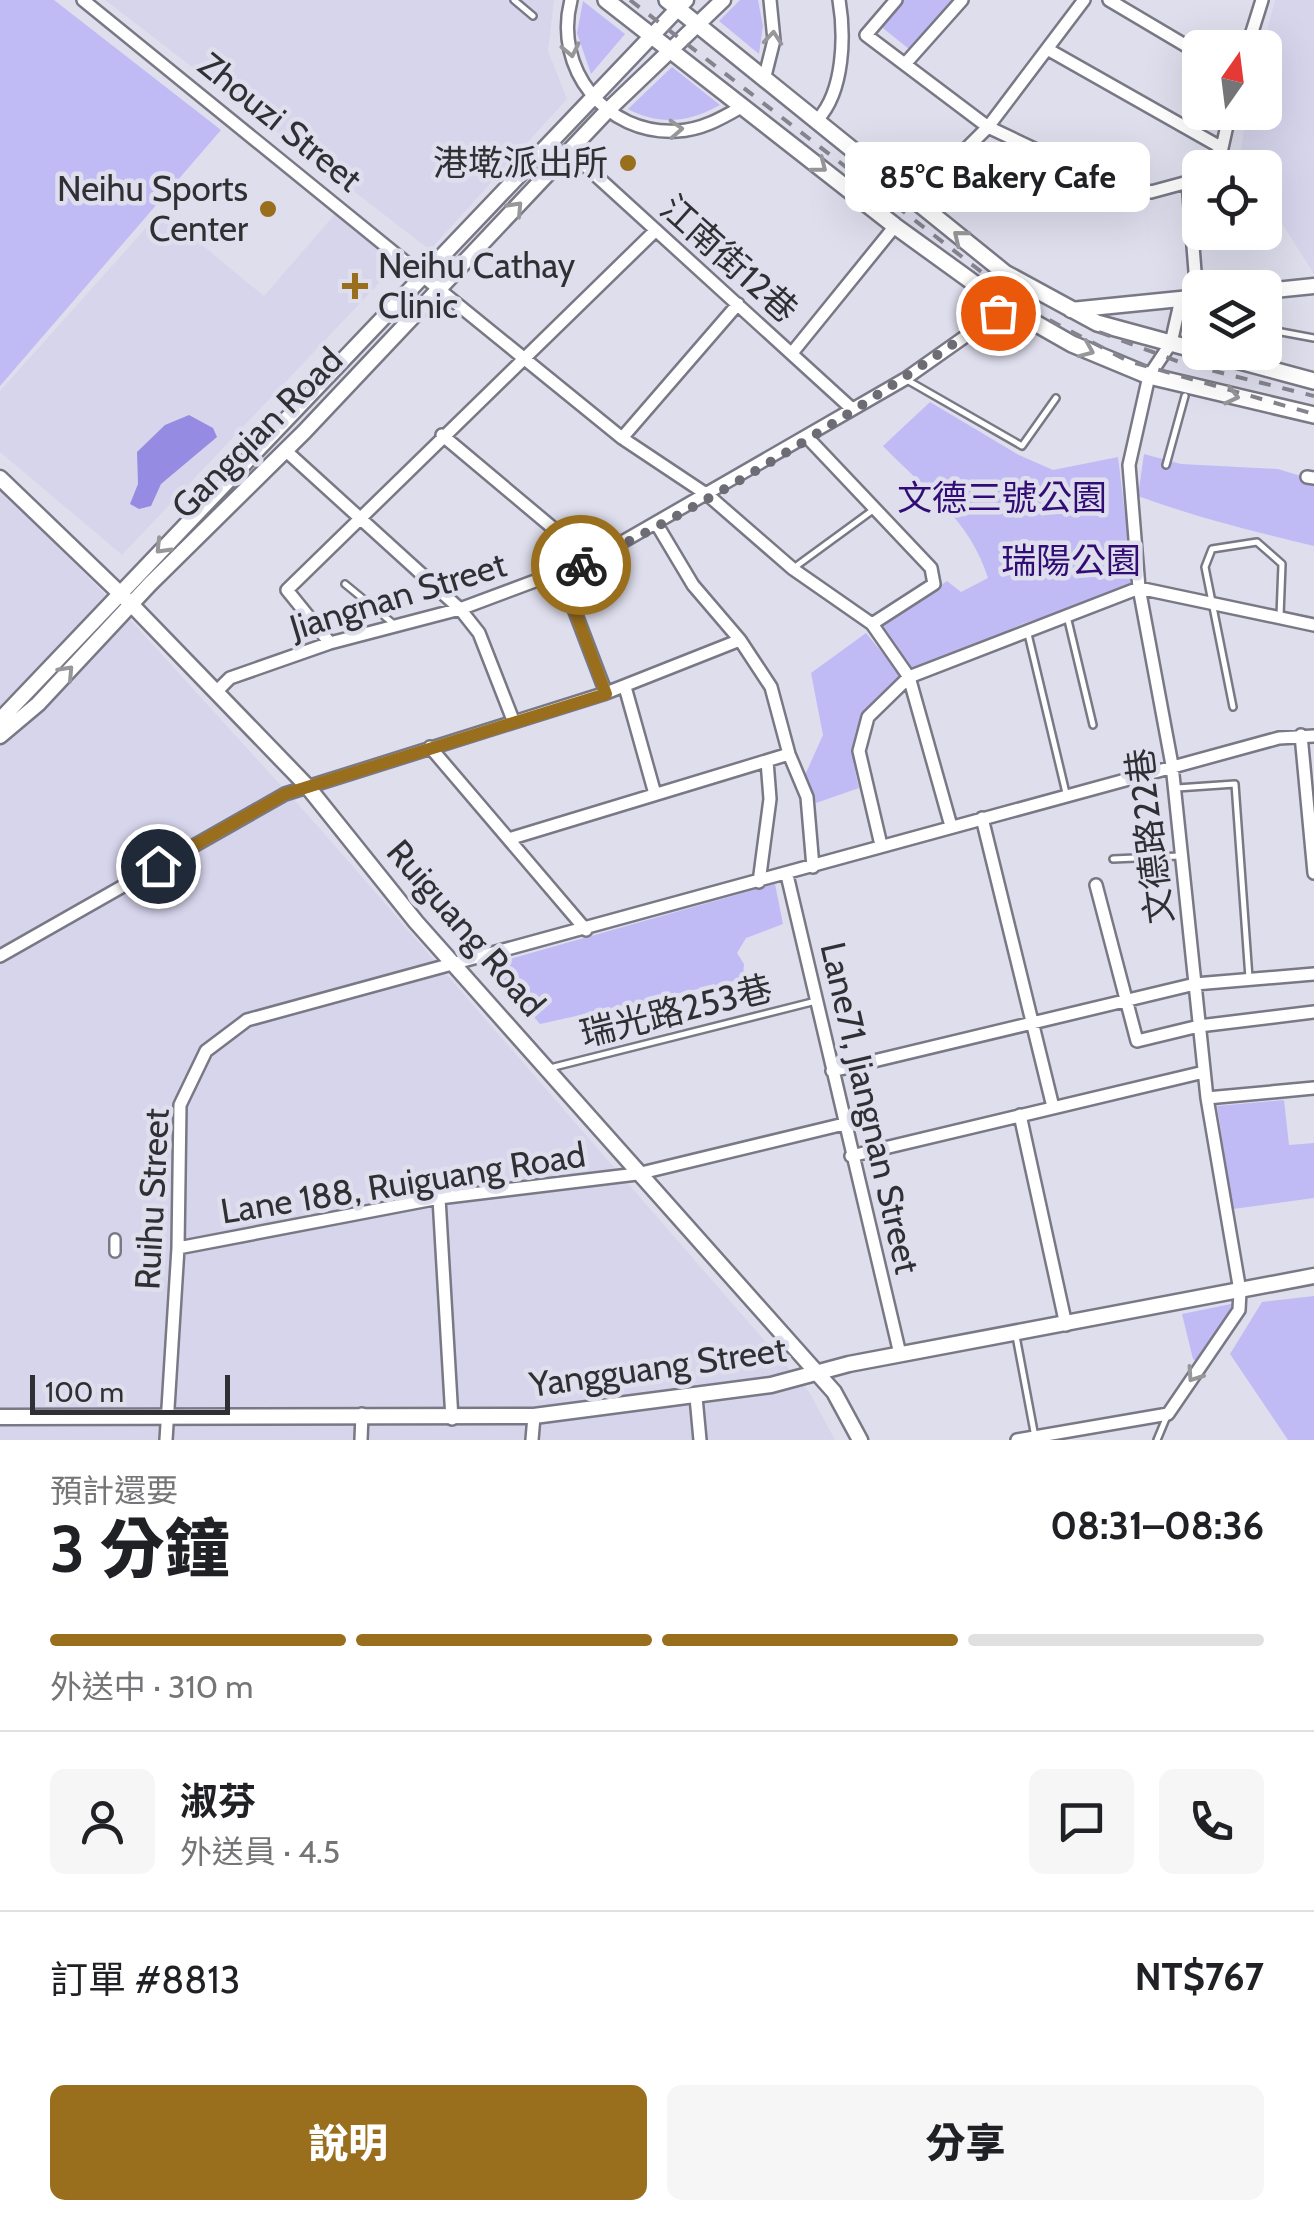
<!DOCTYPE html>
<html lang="zh-TW">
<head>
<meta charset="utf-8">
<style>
  body { margin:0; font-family:Cabin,"Noto Sans TC",sans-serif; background:#f6f6f6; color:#202124; height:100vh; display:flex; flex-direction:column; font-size:38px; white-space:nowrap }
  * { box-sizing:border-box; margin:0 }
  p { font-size:32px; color:#757577 }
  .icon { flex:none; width:55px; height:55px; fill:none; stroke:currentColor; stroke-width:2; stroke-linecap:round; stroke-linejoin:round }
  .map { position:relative; height:1440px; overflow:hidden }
  .drawer { display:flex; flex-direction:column; background:#fff; flex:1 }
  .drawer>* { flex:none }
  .needle { width:65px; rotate:14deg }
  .tools { position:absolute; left:1182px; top:30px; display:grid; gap:20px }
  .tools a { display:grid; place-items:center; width:100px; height:100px; border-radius:15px; background:#fff; box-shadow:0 10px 40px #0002; font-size:50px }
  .scale { position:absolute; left:30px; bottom:25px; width:200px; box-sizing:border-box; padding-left:10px; border:5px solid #2f2f34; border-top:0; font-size:28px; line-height:35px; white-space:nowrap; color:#2f2f34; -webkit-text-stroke:8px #dfdeed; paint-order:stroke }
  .pin { position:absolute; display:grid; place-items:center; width:85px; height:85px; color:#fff; margin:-42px; border:5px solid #fff; border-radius:50%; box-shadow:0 2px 10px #0007 }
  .courier { position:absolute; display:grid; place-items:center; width:100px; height:100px; margin:-50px; border:8px solid #996e1c; border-radius:50%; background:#fff; color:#222; box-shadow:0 2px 12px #0007 }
  .bubble { position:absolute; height:70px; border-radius:15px; background:#fff; box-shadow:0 10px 40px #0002; font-size:32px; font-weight:800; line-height:70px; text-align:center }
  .head em { font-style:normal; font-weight:800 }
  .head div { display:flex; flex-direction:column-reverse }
  .head { display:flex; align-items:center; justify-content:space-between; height:170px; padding:0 50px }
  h1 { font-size:65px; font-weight:800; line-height:75px }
  .bar { display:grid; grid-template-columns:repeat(4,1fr); gap:15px 10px; align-content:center; height:120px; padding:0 50px }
  .bar i { height:12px; border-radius:8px; background:#e0e0e0 }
  .bar .on { background:#996e1c }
  .bar p { grid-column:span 4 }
  .line { display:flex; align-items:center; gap:25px; padding:0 50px; border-top:2px solid #e0e0e0 }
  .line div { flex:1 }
  .round { display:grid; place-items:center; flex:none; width:105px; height:105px; border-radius:15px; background:#f6f6f6 }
  .button { display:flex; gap:20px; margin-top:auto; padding:20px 50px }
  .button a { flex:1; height:115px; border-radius:15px; background:#996e1c; color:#fff; font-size:40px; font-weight:800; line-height:115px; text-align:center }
  .button a+a { background:#f6f6f6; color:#202124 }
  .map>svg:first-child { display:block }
  .built { fill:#d7d5ec }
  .green { fill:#c0bbf5 }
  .water { fill:#968be2 }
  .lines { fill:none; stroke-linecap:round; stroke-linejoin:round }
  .service-casing { stroke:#797885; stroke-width:10 }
  .pedestrian-casing { stroke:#797885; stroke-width:14 }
  .minor-casing { stroke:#797885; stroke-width:16 }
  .tertiary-casing { stroke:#797885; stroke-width:19 }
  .secondary-casing { stroke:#797885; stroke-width:20 }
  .service { stroke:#fff; stroke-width:5 }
  .pedestrian { stroke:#fff; stroke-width:9 }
  .minor { stroke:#fff; stroke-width:11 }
  .tertiary { stroke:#fff; stroke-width:14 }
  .secondary { stroke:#fff; stroke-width:15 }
  .rail { stroke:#85848e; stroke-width:4; stroke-dasharray:12 12; stroke-linecap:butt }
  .oneway { stroke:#97979a }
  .done { stroke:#6d6c75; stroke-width:10; stroke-dasharray:0 18 }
  .route { stroke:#996e1c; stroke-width:12 }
  .poi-dot { fill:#996e1c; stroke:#dfdeed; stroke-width:4 }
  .labels { text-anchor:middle; stroke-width:9; stroke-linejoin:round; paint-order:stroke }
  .street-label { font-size:35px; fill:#2f2f34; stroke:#dfdeed }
  .poi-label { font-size:35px; fill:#2f2f34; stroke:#dfdeed; text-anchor:end }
  .park-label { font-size:35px; fill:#310c75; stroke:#dfdeed }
</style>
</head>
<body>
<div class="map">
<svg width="1314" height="1440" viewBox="0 0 1314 1440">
  <rect width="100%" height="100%" fill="#dfdeed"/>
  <!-- built -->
  <path class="built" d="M 105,0 L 554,0 L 548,51 L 567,99 L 430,250 Z
    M 1275,0 L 1314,0 L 1314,274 L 1265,197 L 1265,168 L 1241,167 L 1239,162 L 1247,113 L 1265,112 L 1263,47 Z
    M 161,211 L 264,296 L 336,213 L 398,263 L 122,555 L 0,452 L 0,391 Z
    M 0,488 L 136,626 L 316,824 L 810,1393 L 835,1440 L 0,1440 Z"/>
  <!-- green -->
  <path class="green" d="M 0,0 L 54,0 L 221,130 L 0,386 Z
    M 740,0 L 758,0 L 763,26 L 759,54 L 719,21 Z
    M 901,0 L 952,0 L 909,49 L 879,25 Z
    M 583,1 L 625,34 L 591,74 L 577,33 Z
    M 672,67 L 720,105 C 690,122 660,126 628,109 Z
    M 930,402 L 1019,455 L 1053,470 L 1118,457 L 1134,587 L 1022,624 L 911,676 L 881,625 L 947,581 L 961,592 L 988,578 C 969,518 926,491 883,446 Z
    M 1144,454 L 1181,464 L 1278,469 L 1314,480 L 1314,546 C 1255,532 1195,517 1138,496 Z
    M 866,633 L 902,677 C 859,713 844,730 859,788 L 816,803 L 805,775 L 823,735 L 811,673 Z
    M 775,884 L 783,924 L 746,938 L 737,953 L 744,964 L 743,979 L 540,1024 L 489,965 Z
    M 1284,1100 L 1289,1145 L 1314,1143 L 1314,1198 L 1233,1209 L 1217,1106 Z
    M 1314,1296 L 1314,1440 L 1288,1440 L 1230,1354 L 1262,1302 Z
    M 1236,1303 L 1239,1310 L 1201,1365 L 1193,1359 L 1182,1314 Z"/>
  <!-- water -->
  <path class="water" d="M 189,415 L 213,428 L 217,437 L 161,484 L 151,506 L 139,509 L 130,504 L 138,484 L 137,452 L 165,425 Z"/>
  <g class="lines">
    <defs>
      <path id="service" d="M 514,0 L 533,16
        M 1276,293 L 1276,331 L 1314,338
        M 907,380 L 1022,446 L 1056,398
        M 1166,465 L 1185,396
        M 795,567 L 873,510
        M 345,584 L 395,625
        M 1067,616 L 1093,725
        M 1028,634 L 1066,793
        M 1233,707 L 1205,567 L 1212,549 L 1257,542 L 1282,564 L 1280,616
        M 1177,788 L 1235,784 L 1249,978
        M 1113,859 L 1179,856
        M 550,1068 L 816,1001
        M 1016,1336 L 1035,1437
        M 1157,1440 L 1167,1416"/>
      <path id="pedestrian" d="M 115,1252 L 115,1239"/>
      <path id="minor" d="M 83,0 L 622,438 L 709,496 L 793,569 L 872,624 L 909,677 L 951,826
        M 571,0 C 553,69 606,135 677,131 C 702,130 722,118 743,106
        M 1109,0 L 1200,54
        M 866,35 L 988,127 L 1098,179 L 1151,192 L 1188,182 L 1200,171
        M 866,35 L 896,0
        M 1247,48 L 1262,0
        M 1049,50 L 1222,148
        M 905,64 L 962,0
        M 765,76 L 774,40 L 770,0
        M 818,119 C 844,91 845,35 839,0
        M 569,151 L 851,408
        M 1204,168 L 1222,148 L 1230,112
        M 1188,182 L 1197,297
        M 915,200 L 988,127 L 1084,0
        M 792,353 L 895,226
        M 442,435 L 591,560
        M 807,437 L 931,568 L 934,584 L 872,624
        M 622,438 L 738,304
        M 285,450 L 460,609 L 479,633 L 513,720
        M 1307,477 L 1314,478
        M 656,523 L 693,585 L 740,640 L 771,687 L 789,754 L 807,797 L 813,867
        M 561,575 L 606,693 L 740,640
        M 330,643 L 287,590 L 656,230
        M 625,687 L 655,794
        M 216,692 L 230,678 L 330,643 L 460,609 L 591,560 L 905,379 L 1007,307
        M 1301,735 L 1314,873
        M 430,747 L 586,930
        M 982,818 L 1053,1107
        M 512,838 L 789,754
        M 881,845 L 859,751 L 868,717 L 909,677 L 1139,588 L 1314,625
        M 787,875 L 900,1354
        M 759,882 L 770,799 L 767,761
        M 1096,885 L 1137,1041 L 1199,1026 L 1314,1012
        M 0,956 L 285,794 L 606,693
        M 832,1071 L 1195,984 L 1314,974
        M 1207,1098 L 1314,1088
        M 1020,1115 L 1066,1325
        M 851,1156 L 1204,1072
        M 439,1198 L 452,1419
        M 178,1248 L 439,1198 L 637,1174 L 844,1124
        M 696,1397 L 700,1440
        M 166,1440 L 178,1248 L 180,1105 L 206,1051 L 247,1020 L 1279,738 L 1314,736
        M 361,1440 L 362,1414
        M 532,1440 L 534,1416
        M 1017,1440 L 1168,1414 L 1239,1310 L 1240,1291 L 1207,1098 L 1172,765 L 1139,588 L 1129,465 L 1149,376 L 1171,343 L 1181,299"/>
      <path id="tertiary" d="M 1265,291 L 1314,286
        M 1071,310 L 1200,297
        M 0,478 L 131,604 L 307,786 L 416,922 L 834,1392 L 860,1440
        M 0,720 L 686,0
        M 0,736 L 38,704 L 150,584 L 304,432 L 607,111 L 723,0
        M 0,1417 L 534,1416 L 771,1385 L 849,1364 L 1314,1276"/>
      <path id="secondary" d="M 606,0 L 895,226 L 1007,307 L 1072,344 L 1149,376 L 1314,415
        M 667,0 L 1005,273 L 1097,323 L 1200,351
        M 1206,352 L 1314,381"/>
    </defs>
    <!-- service casing -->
    <use href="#service" class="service-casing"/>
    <!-- pedestrian casing -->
    <use href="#pedestrian" class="pedestrian-casing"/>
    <!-- minor casing -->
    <use href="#minor" class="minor-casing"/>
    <!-- tertiary casing -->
    <use href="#tertiary" class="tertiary-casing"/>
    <!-- secondary casing -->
    <use href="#secondary" class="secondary-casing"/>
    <!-- service -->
    <use href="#service" class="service"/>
    <!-- pedestrian -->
    <use href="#pedestrian" class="pedestrian"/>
    <!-- minor -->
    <use href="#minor" class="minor"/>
    <!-- tertiary -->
    <use href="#tertiary" class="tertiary"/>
    <!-- secondary -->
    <use href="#secondary" class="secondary"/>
    <!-- rail -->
    <path class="rail" d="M 630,0 L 1032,311 L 1128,361 L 1314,414
      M 1099,332 L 1182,363 L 1314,396"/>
  </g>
  <!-- one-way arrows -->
  <defs><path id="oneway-chevron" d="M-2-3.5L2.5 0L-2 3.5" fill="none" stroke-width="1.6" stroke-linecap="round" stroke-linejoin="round" transform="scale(2.5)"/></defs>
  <g class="oneway">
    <use href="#oneway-chevron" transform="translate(773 38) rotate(-85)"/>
    <use href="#oneway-chevron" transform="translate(571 50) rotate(78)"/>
    <use href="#oneway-chevron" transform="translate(676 129) rotate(-3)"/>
    <use href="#oneway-chevron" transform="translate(820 166) rotate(38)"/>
    <use href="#oneway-chevron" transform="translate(516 208) rotate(-47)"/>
    <use href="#oneway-chevron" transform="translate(960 237) rotate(-141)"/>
    <use href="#oneway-chevron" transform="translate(1087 350) rotate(23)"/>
    <use href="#oneway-chevron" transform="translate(1232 396) rotate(13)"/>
    <use href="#oneway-chevron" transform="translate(162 547) rotate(134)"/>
    <use href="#oneway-chevron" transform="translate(67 672) rotate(-47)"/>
    <use href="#oneway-chevron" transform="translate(1194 1375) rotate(124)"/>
  </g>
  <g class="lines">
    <!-- done -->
    <path class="done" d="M 581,565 C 723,497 870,403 998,313"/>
    <!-- route -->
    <path class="route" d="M 158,866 L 285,794 L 606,694 L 561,574 L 581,565"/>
  </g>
  <!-- markers -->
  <g class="poi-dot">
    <circle cx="628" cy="163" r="10"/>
    <circle cx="268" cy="209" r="10"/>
    <path d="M350 271h10v10h10v10h-10v10h-10v-10h-10v-10h10z"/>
  </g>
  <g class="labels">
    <!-- street labels -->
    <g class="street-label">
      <text transform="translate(280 122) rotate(39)" y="12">Zhouzi Street</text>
      <text transform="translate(729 259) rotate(42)" y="12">江南街12巷</text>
      <text transform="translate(257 433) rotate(-45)" y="12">Gangqian Road</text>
      <text transform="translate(398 596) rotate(-17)" y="12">Jiangnan Street</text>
      <text transform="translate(1150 836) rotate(-97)" y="12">文德路22巷</text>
      <text transform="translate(466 928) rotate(49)" y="12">Ruiguang Road</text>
      <text transform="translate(676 1011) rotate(-14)" y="12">瑞光路253巷</text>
      <text transform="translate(870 1108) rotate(77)" y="12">Lane71, Jiangnan Street</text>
      <text transform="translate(403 1183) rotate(-9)" y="12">Lane 188, Ruiguang Road</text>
      <text transform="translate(152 1199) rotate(-87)" y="12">Ruihu Street</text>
      <text transform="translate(658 1367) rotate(-8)" y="12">Yangguang Street</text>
    </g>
    <!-- poi labels -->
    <g class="poi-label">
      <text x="608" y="175">港墘派出所</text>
      <text x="248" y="201">Neihu Sports<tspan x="248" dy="40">Center</tspan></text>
      <text x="378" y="278" text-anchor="start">Neihu Cathay<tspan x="378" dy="40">Clinic</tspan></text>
    </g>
    <!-- park labels -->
    <g class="park-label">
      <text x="1002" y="510">文德三號公園</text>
      <text x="1071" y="573">瑞陽公園</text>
    </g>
  </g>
</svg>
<div class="tools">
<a><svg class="needle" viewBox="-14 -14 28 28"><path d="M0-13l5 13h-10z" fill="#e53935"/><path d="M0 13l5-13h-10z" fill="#757577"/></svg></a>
<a><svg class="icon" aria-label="locate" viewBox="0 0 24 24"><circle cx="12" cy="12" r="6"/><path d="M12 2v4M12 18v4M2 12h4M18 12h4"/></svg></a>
<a><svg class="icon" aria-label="layers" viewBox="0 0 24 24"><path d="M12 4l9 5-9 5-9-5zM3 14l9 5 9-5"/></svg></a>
</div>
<div class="scale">100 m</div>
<div class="pin" style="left:998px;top:313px;background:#ea580c"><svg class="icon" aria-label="bag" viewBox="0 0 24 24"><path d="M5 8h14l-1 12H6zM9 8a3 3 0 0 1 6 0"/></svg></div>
<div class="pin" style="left:158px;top:866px;background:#1f2937"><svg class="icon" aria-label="home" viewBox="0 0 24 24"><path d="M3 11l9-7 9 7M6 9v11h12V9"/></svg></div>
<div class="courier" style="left:581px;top:565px"><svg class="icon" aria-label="bike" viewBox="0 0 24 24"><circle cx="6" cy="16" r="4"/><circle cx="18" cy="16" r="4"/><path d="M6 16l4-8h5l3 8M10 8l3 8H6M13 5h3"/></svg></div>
<div class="bubble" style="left:845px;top:142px;width:305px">85°C Bakery Cafe</div>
</div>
<section class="drawer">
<div class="head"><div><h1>3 分鐘</h1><p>預計還要</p></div><em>08:31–08:36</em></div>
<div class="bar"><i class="on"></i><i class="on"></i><i class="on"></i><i></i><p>外送中 · 310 m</p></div>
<div class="line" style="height:180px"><a class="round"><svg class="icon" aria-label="person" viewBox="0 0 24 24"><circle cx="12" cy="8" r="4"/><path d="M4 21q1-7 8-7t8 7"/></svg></a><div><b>淑芬</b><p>外送員 · 4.5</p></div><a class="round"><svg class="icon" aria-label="chat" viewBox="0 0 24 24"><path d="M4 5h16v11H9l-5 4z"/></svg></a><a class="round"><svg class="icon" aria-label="phone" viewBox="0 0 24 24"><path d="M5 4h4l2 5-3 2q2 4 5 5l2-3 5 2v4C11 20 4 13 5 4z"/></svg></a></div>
<div class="line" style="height:130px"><div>訂單 #8813</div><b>NT$767</b></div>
<div class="button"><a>說明</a><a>分享</a></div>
</section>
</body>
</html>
